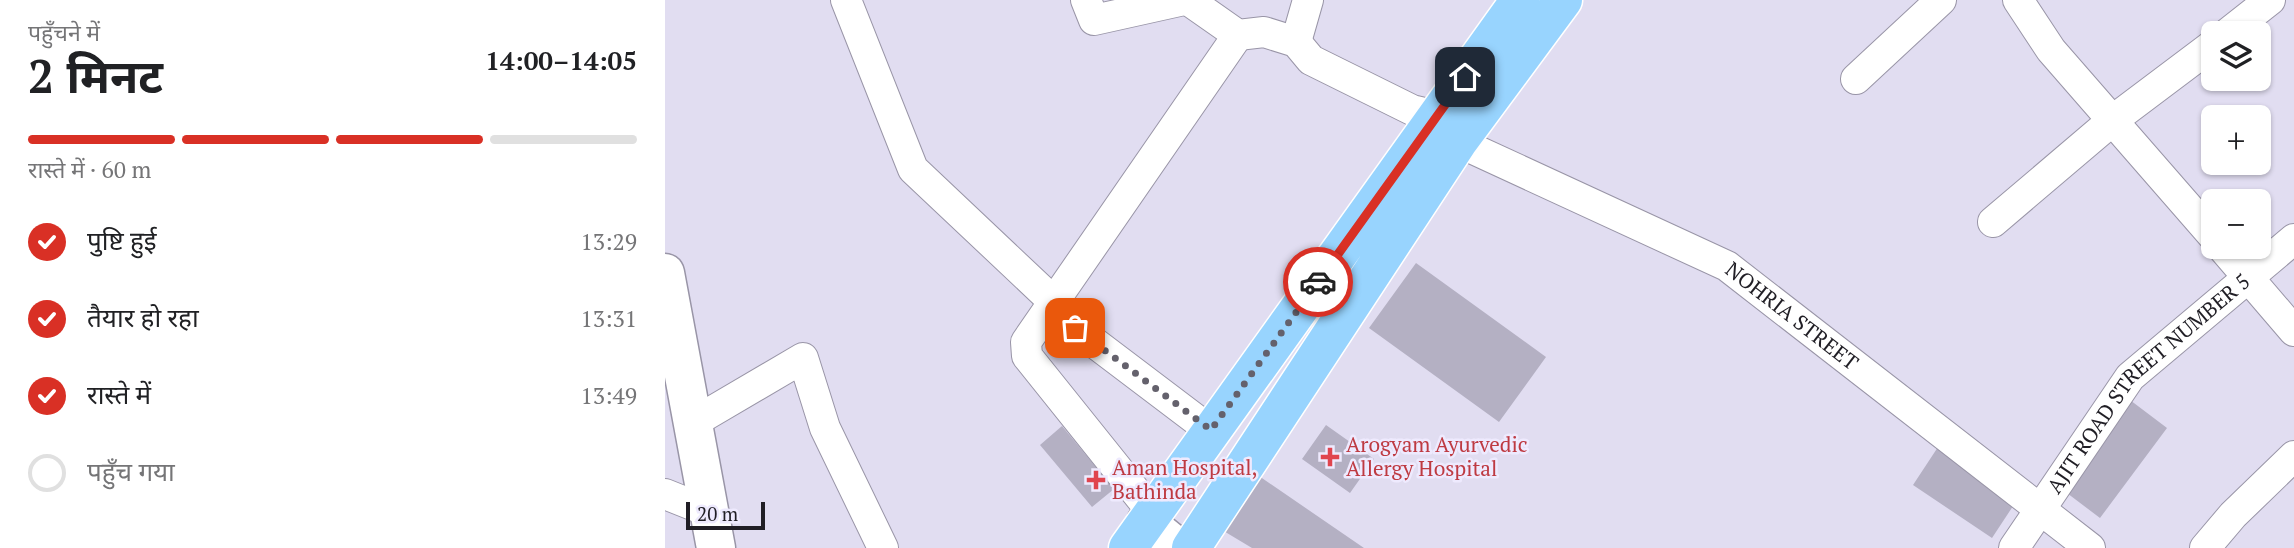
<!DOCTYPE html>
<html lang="hi">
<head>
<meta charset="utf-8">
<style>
  body { margin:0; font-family:"PT Serif","Noto Sans Devanagari",serif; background:#f2f2f2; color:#202124; height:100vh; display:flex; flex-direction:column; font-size:26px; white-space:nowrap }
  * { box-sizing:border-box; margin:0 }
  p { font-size:23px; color:#757577 }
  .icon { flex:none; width:38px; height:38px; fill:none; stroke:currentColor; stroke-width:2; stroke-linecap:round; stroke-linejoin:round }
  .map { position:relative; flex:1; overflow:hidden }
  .side { display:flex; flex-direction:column; background:#fff; width:665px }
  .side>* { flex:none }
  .buttons { position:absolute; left:1536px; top:21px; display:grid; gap:14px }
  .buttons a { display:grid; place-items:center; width:70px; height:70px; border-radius:10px; background:#fff; box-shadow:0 2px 5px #0004; font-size:35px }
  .scale { position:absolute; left:21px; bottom:18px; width:79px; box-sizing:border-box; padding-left:7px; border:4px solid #201e25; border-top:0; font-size:19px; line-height:24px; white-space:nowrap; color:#201e25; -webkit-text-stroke:5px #eeeafe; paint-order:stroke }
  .pin { position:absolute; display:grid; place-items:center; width:60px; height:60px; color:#fff; margin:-30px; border-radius:14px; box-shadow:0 4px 10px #0006 }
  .courier { position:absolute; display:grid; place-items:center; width:70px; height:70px; margin:-35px; border:5px solid #d93025; border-radius:50%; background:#fff; color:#222; box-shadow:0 2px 9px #0007 }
  .overview em { font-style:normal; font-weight:700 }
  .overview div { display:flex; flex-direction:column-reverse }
  .overview { display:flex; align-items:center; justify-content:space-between; height:119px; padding:0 28px }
  h1 { font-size:46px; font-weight:700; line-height:52px }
  .bar { display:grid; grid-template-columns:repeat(4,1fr); gap:10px 7px; align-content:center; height:84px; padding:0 28px }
  .bar i { height:9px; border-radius:5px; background:#e0e0e0 }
  .bar .current { background:#d93025 }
  .bar p { grid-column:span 4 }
  ol { padding:0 28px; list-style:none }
  li { display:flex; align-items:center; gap:21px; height:77px }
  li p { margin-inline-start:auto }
  li .icon { padding:7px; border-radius:50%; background:#d93025; color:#fff; stroke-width:4 }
  li:last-child { color:#757577 }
  li i { width:38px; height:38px; border:4px solid #e0e0e0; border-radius:50% }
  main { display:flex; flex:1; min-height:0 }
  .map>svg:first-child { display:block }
  .building { fill:#b4b0c3 }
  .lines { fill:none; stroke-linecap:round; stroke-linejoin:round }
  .street-casing { stroke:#9995a7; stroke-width:32 }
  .secondary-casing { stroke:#9995a7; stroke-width:41 }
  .highway-casing { stroke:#fff; stroke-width:41 }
  .street { stroke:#fff; stroke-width:30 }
  .secondary { stroke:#fff; stroke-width:38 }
  .highway { stroke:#98d4fe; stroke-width:38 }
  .done { stroke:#64616c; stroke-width:7; stroke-dasharray:0 12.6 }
  .route { stroke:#d93025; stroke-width:9 }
  .health-dot { fill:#e0444e; stroke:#eeeafe; stroke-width:2.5 }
  .labels { text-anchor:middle; stroke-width:5; stroke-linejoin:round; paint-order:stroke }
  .street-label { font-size:21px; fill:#201e25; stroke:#eeeafe }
  .health-label { font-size:21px; fill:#be3a42; stroke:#eeeafe; text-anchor:start }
</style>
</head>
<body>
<main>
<section class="side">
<div class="overview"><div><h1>2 मिनट</h1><p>पहुँचने में</p></div><em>14:00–14:05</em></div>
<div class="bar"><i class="current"></i><i class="current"></i><i class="current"></i><i></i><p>रास्ते में · 60 m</p></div>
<ol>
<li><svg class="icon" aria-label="check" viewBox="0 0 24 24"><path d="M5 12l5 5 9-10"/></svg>पुष्टि हुई<p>13:29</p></li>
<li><svg class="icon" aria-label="check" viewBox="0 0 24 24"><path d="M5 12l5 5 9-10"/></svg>तैयार हो रहा<p>13:31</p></li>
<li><svg class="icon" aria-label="check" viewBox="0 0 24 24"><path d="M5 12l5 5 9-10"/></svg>रास्ते में<p>13:49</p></li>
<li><i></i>पहुँच गया</li>
</ol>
</section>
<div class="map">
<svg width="1629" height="548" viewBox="0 0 1629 548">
  <rect width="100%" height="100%" fill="#e1ddf1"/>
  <!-- building -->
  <path class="building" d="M 751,263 L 881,357 L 834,422 L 704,328 Z
    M 1461,397 L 1502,428 L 1435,518 L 1394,487 Z
    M 661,425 L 709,459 L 685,493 L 637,459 Z
    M 397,426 L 449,489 L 427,507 L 375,445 Z
    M 1273,447 L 1352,500 L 1327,538 L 1248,485 Z
    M 594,476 L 699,548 L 587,548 L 557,530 Z"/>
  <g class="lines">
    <defs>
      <g id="street">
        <path d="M 181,0 L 248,169 L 390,303 L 410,328 L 546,431"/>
        <path d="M 421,0 L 429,20 L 519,0"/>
        <path d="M 523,0 L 573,35 L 599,32 L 631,42 L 646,60 L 747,110 L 772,116"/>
        <path d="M 1353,0 L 1386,50 L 1549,237"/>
        <path d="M 1563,33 L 1605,0"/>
        <path d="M 631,42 L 643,0"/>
        <path d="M 1191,79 L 1276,0"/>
        <path id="s1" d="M 793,142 L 1062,266 L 1425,548"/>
        <path d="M 1328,222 L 1448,120 L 1549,44"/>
        <path d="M 1557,247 L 1629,331"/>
        <path d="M 29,422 L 138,358 L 160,428 L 218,548"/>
        <path d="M 0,494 L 45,512"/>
        <path d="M 487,512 L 362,356 L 361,342 L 573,35"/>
        <path id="s2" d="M 1349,548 L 1465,377 L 1629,239"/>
        <path d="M 1540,548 L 1568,515 L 1629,456"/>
      </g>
      <path id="secondary" d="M 0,273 L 51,548
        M 481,522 L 513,548"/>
      <path id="highway" d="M 463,548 L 855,0
        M 526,548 L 793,142 L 898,0"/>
    </defs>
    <!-- street casing -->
    <use href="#street" class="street-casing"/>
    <!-- secondary casing -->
    <use href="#secondary" class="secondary-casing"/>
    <!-- highway casing -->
    <use href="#highway" class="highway-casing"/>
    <!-- street -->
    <use href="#street" class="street"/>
    <!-- secondary -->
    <use href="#secondary" class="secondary"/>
    <!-- highway -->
    <use href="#highway" class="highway"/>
  </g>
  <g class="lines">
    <!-- done -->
    <path class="done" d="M 410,328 L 546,430 L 653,282"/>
    <!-- route -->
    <path class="route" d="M 653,282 L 800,77"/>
  </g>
  <!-- markers -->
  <g class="health-dot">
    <path d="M661.5 446.5h7v7h7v7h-7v7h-7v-7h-7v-7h7z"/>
    <path d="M427.5 469.5h7v7h7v7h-7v7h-7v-7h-7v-7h7z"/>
  </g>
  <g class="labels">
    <!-- street labels -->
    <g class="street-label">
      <text dy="7" stroke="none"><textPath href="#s1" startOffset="378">NOHRIA STREET</textPath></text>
      <text dy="7" stroke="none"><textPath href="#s2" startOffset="214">AJIT ROAD STREET NUMBER 5</textPath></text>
    </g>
    <!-- health labels -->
    <g class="health-label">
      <text x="681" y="452">Arogyam Ayurvedic<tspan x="681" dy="24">Allergy Hospital</tspan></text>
      <text x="447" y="475">Aman Hospital,<tspan x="447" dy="24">Bathinda</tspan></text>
    </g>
  </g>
</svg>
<div class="buttons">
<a><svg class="icon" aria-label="layers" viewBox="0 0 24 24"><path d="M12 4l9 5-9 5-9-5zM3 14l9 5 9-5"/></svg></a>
<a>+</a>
<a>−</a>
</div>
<div class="scale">20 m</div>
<div class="pin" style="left:410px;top:328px;background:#ea580c"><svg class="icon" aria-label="bag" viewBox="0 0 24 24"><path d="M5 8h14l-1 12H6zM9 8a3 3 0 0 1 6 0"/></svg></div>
<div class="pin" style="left:800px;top:77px;background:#1f2937"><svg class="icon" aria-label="home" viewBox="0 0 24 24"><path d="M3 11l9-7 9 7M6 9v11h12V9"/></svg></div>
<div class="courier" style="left:653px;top:282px"><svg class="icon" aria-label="car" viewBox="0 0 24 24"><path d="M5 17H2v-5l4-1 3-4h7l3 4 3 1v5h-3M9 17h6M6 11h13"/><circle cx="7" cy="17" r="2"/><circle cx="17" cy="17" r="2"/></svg></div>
</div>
</main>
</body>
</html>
